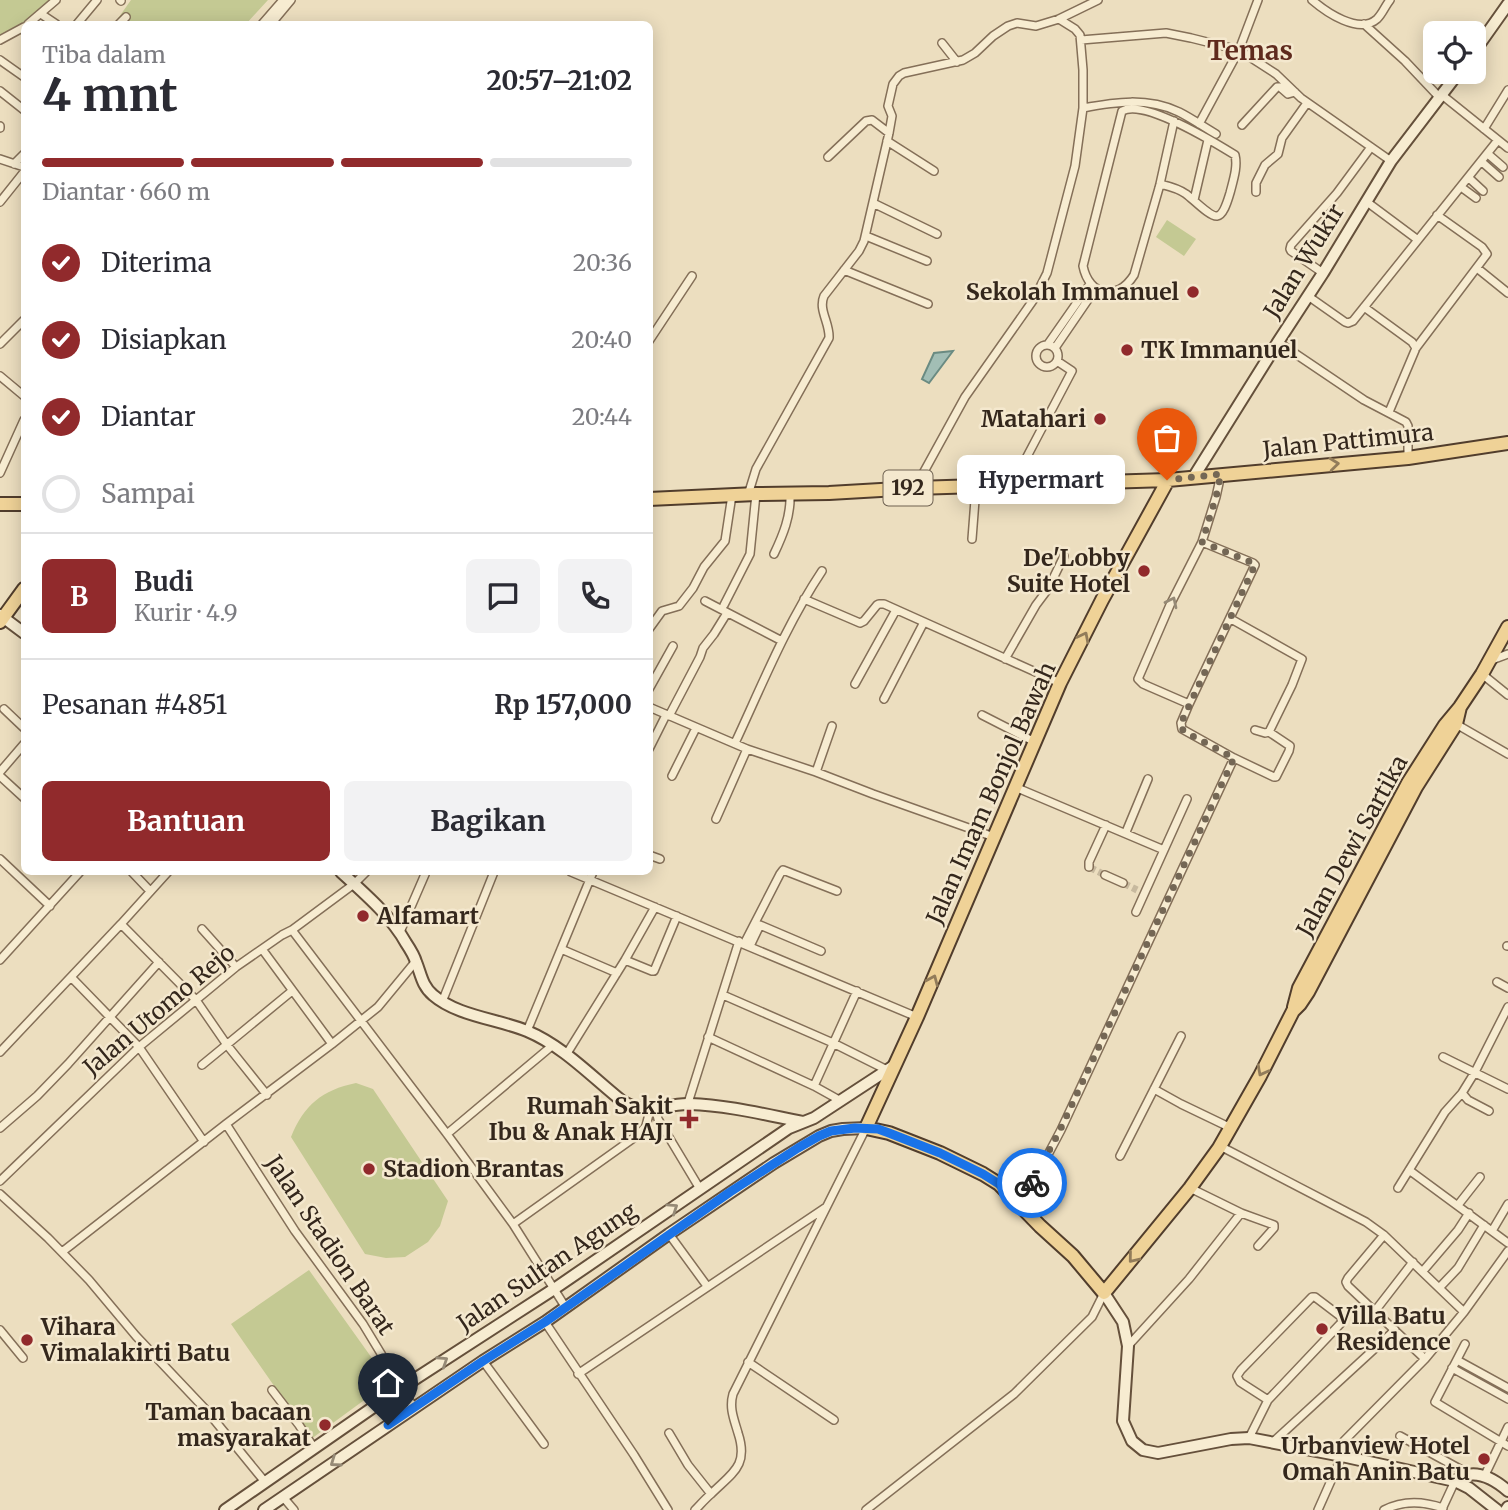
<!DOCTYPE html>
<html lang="id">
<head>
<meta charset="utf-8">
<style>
  body { margin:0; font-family:Merriweather,serif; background:#f2f2f3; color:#2b2b33; height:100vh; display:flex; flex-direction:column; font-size:26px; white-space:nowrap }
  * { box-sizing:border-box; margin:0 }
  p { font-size:23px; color:#7c7c81 }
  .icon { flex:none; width:38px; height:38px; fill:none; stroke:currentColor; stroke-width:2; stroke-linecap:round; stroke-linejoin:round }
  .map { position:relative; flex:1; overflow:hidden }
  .panel { position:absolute; left:21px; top:21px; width:632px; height:854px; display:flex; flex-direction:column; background:#fff; border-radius:10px; box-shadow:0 4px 18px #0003 }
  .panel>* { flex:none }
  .tools { position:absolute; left:1423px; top:21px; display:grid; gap:14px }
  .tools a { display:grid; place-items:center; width:63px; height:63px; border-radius:10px; background:#fff; box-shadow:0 4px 18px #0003; font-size:35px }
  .pin { position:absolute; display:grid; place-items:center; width:60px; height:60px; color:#fff; margin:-72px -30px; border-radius:50% 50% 50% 0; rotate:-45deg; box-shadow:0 0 7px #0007 }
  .pin .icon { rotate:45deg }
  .courier { position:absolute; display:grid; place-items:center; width:70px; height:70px; margin:-35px; border:5px solid #1a73e8; border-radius:50%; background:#fff; color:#222; box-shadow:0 2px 9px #0007 }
  .bubble { position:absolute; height:49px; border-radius:10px; background:#fff; box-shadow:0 4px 18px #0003; font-size:23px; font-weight:700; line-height:49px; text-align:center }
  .summary em { font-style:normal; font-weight:700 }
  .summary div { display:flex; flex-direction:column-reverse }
  .summary { display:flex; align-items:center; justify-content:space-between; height:119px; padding:0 21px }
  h1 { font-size:46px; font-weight:700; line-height:52px }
  .bar { display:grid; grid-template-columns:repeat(4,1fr); gap:10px 7px; align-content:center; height:84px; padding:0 21px }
  .bar i { height:9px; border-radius:5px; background:#e1e1e2 }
  .bar .active { background:#912a2c }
  .bar p { grid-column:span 4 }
  .line { display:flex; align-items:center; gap:18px; padding:0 21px; border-top:2px solid #e1e1e2 }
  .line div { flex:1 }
  .round { display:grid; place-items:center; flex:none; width:74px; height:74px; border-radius:10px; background:#f2f2f3 }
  ol { padding:0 21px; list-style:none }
  li { display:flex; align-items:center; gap:21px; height:77px }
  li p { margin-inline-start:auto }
  li .icon { padding:7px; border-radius:50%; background:#912a2c; color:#fff; stroke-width:4 }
  li:last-child { color:#7c7c81 }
  li i { width:38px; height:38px; border:4px solid #e1e1e2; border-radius:50% }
  .button { display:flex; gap:14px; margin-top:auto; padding:14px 21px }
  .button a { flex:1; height:80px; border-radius:10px; background:#912a2c; color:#fff; font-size:28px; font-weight:700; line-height:80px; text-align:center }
  .button a+a { background:#f2f2f3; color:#2b2b33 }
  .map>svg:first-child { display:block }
  .green { fill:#c4c993 }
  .water { fill:#a2beb5; stroke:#6a8b82; stroke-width:2 }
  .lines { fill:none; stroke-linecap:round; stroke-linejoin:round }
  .street-tunnel { stroke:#c7b99e; stroke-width:7; stroke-dasharray:7 3.5; stroke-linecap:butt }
  .street-casing { stroke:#846f58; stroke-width:10 }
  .secondary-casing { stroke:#65503b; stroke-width:14 }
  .primary-casing { stroke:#513d2c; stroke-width:16 }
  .street { stroke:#f7ecd1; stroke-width:7 }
  .secondary { stroke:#f7ecd1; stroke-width:10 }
  .primary { stroke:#efd297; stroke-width:12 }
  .oneway { stroke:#927c5a }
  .oneway2 { stroke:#968a76 }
  .done { stroke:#746755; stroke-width:7; stroke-dasharray:0 12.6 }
  .route { stroke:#1a73e8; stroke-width:9 }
  .poi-dot { fill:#912a2c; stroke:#f4e8ce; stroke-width:2.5 }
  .labels { text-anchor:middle; stroke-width:5; stroke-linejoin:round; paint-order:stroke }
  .shield { fill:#f4e8ce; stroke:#6e6151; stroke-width:2 }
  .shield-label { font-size:21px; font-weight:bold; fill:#34271c }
  .street-label { font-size:23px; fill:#34271c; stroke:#f4e8ce }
  .poi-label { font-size:23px; font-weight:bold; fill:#34271c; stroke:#f4e8ce; text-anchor:end }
  .quarter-label { font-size:26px; font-weight:bold; fill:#5f2a1d; stroke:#f4e8ce }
</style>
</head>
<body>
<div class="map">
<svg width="1508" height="1510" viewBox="0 0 1508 1510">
  <rect width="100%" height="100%" fill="#ecdebf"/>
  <!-- green -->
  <path class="green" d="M 0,0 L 53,0 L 23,26 L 0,38 Z
    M 131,0 L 268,0 L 246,24 L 114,24 Z
    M 1167,220 L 1196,239 L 1184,256 L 1156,237 Z
    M 356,1083 L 373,1089 L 448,1201 L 440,1226 L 428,1242 L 405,1257 L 386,1258 L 365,1254 L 291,1137 C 304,1105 322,1090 356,1083 Z
    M 309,1270 L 389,1382 L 311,1439 L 231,1324 Z"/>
  <!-- water -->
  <path class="water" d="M 953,351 L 929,383 L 922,379 L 934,353 Z"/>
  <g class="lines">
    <!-- street-tunnel -->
    <path class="street-tunnel" d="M 1089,867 L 1105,875
      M 1123,883 L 1137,890"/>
    <defs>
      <path id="street" d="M 120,0 L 121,1
        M 1312,0 C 1326,12 1359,35 1377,19 C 1383,13 1385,6 1390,0
        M 41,14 L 56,24
        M 1059,19 L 1098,0
        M 28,24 L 56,0
        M 77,24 L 97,0
        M 119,24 L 126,17
        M 262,24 L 283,0
        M 271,24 L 291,0
        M 1364,24 L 1405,61 L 1440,98
        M 0,40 L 24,27
        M 1081,40 L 1166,33 L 1191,38 L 1239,50 L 1276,74 L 1301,98 L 1391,161
        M 942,43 L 957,62
        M 0,60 L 24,77
        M 0,91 L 24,110
        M 1442,95 L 1508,148
        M 1083,108 C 1115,102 1147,97 1179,112 C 1191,118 1204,127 1216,134
        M 1199,124 L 1239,50 L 1258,0
        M 1242,125 L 1277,87 L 1280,87 L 1288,94 L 1295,92
        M 0,126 L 0,128
        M 1484,129 L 1508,90
        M 887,141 L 934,171
        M 1488,154 L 1503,167
        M 828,157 L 866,121 L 872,120 L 889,133
        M 0,159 L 24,167
        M 1482,162 L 1499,177
        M 14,164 L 24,154
        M 1469,178 L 1483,191
        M 1160,184 C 1168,186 1178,188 1186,194 C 1192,198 1210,217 1217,216 C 1224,215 1228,199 1230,193 C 1233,181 1238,167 1235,155 C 1214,142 1144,99 1122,111 L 1083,266 C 1089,296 1117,302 1134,275 L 1159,188 L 1160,184 L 1174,121
        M 1461,187 L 1476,198
        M 1256,192 L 1256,183 L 1265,165 L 1278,154 L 1282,138 L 1307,103
        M 1194,200 L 1208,140
        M 0,202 L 24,172
        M 1367,202 L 1418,240
        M 873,203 L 937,234
        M 866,236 L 927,261
        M 1477,268 L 1508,293
        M 844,270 L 928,304
        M 1323,273 L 1291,251 L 1290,249 L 1291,245 L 1337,193 L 1371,147
        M 1308,296 L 1345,322 L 1348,323 L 1353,321 L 1498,140
        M 1364,307 L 1412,342 L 1416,348
        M 649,341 L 692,276
        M 1278,342 L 1364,400 L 1406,422 L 1408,426 L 1408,458
        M 0,344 L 24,320
        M 1048,344 L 1090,284
        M1036 356a11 11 0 1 1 22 0a11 11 0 1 1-22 0Z
        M 1055,348 L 1096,288
        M 0,376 L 24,396
        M 1389,412 L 1416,348 L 1487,254 L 1482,247 L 1437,215
        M 0,473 L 24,420
        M 1012,485 L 1072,371 L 1057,361
        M 748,495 L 756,469 L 829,338 C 830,323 818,310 824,296 L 859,251 L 864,241 L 889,133 L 892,116 L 888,106 L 893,84 L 899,76 L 904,73 L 963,60 L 975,53 L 993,36 L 1008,26 L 1017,23 L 1036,26 L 1059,19 L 1075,29 L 1080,35 L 1083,70 L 1083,108 L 1075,166 L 1047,273 L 1034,299 L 965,397 L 915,488
        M 972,539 L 976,487
        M 1202,542 L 1253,563 L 1255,565 L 1189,704 L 1181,723 L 1182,729 L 1234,758 L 1274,777 L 1276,777 L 1289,751 L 1290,746 L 1269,732
        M 774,554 C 783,535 791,516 790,494
        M 804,599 L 860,623 L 864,621 L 877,605 L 879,604 L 884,604 L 1060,683
        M 705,601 L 782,641
        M 724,605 L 750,554 L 756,494
        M 1231,619 L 1302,659 L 1292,685 L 1269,732 L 1265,733 L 1255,730
        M 649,629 L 662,611 L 679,606 L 693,588 L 704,567 L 725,541 L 732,495
        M 1005,659 L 1036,605 L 1048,589 L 1064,556
        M 1489,661 L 1508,654
        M 1482,674 L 1508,695
        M 855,684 L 896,610
        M 649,689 L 673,646
        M 884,699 L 924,622
        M 1189,704 L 1143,684 L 1138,679 L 1170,605 L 1202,542 L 1216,497 L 1221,474
        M 649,707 L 747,749 L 816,772 L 873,794 L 994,837
        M 4,709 L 24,728
        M 982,715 L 1035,742
        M 669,716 L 700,657 L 703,648 L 714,634 L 727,613
        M 1456,724 L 1508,754
        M 735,743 C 762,685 786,625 822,571
        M 649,749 L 666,715
        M 0,772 L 24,744
        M 816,772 L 832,726
        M 0,776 L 24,798
        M 672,776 L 696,728
        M 1015,787 L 1164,850
        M 716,819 L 747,749
        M 1126,832 L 1148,779
        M 649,855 L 660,859
        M 0,859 L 50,906
        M 1089,867 L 1089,862 L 1106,825
        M 132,872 L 150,891
        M 571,872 L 917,1017
        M 1105,875 L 1123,883
        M 1136,912 L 1187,799
        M 121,924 L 196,1000 L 227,1045 L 267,1095
        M 202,929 L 236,967
        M 292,930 L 447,1134 L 513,1224 L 566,1308
        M 400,932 L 426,872
        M 744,944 L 780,874 L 783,870 L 837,891
        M 750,946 L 760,925 L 821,951
        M 1507,946 L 1508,946
        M 262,949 L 332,1044
        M 561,949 L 617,973
        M 0,960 L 80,872
        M 625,960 L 652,971 L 654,971 L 677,916
        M 71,977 L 139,1047 L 204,1142
        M 1497,982 L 1508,988
        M 723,995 L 833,1043 L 887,1070
        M 442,1002 L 494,872
        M 527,1031 L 593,872
        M 708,1037 L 814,1086 L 857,991
        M 0,1052 L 121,924 L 168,872
        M 566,1055 L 625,960 L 655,907
        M 1443,1057 L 1508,1089
        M 202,1065 L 292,991
        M 814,1086 L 841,1101
        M 1154,1089 L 1181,1104 L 1231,1128
        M 1462,1093 L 1468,1100 L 1489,1111
        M 688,1103 L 739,941
        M 656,1110 L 658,1119 L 700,1189
        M 226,1124 L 295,1231 L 363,1324 L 414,1408
        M 0,1128 L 37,1096 L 68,1064 L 159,962
        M 447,1134 L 553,1045
        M 1220,1146 L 1366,1222 L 1384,1235 L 1464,1312
        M 1120,1156 L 1181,1036
        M 1409,1170 L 1508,1243
        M 0,1181 L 139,1047 L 236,967 L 282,935 L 292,930 L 354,884 L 366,872
        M 1398,1188 L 1445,1112 L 1462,1093 L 1475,1072 L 1508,1007
        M 0,1194 L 48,1238 L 89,1280 L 136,1336 L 207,1411 L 265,1482
        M 1018,1203 L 1043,1164 L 1061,1130 L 1234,758
        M 1458,1205 L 1480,1177
        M 1241,1213 L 1274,1225 L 1274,1228 L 1258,1246
        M 513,1224 L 638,1135 L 646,1126 L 650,1110
        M 1492,1231 L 1508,1204
        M 669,1234 L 707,1286
        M 1384,1235 L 1348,1278 L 1346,1282 L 1348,1286 L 1425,1359
        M 62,1252 L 226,1124 L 332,1044 L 378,1007 L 416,961
        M 1423,1271 L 1458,1230 L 1469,1213
        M 1440,1287 L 1458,1268 L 1484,1225
        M 1375,1311 L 1413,1262
        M 545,1322 L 634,1455 L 668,1510
        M 0,1330 L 23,1358
        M 1465,1344 L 1435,1402 L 1508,1446
        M 1128,1346 L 1189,1279 L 1241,1213 L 1190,1188
        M 1457,1360 L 1508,1388
        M 483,1361 L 544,1444
        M 748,1362 L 834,1420
        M 1452,1368 L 1508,1399
        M 578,1374 L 825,1208
        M 272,1390 L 299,1425 L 314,1448
        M 669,1433 L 688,1465 L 711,1494
        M 1400,1436 L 1469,1474
        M 1249,1438 L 1268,1400 L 1342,1322 L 1340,1316 L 1315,1297 L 1312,1297 L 1241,1370 L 1237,1376 L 1240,1382 L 1268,1400
        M 1272,1443 L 1395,1330
        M 1331,1454 L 1425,1359 L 1464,1312 L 1508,1251
        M 1484,1477 L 1508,1427
        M 283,1497 L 294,1510
        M 1442,1509 L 1455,1481
        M 695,1510 C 700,1505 705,1499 711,1494 C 732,1473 749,1466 738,1433 C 734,1419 729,1408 733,1394 L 866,1128
        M 866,1510 L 1014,1394 L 1092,1317 L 1104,1293
        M 1318,1510 L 1342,1456
        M 1384,1510 C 1403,1500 1423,1501 1443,1508"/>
      <path id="secondary" d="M 1474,52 L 1508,4
        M 1193,478 L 1278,342 L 1323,273 L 1391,161 L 1459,72
        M 0,615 L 24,633
        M 341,872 C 364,893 391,916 406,943 C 410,949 414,955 416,962 C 421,974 422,986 433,995 C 457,1016 498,1019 527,1031 C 563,1046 592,1077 622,1101 C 652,1118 662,1103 690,1104 C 727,1105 767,1115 803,1122
        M 1104,1293 L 1123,1322 L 1128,1346 L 1123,1421 L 1132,1441 L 1143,1450 L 1158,1453 L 1231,1439 L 1249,1438 L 1342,1456 L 1455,1481 L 1469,1488 L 1497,1510
        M 1455,1481 C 1473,1467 1493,1478 1508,1491
        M 225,1510 L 401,1388 L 554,1289 L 789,1128 L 814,1118 L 895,1065
        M 264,1510 L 483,1361 L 545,1322 L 669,1234 L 774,1163 L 819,1136 L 831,1131 L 843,1129 L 866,1128
        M 1506,1510 L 1508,1507"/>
      <path id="primary" d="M 1168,480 L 1102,600 L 1060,683 L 917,1017 L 866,1128 L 889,1133 L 940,1153 L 983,1174 L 999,1184 L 1040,1226 L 1073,1256 L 1104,1293 L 1190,1188 L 1219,1148 L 1260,1076 L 1293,1011 L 1300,1004 L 1308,992 L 1416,787 L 1456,724 L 1460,707
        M 649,499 L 756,494 L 829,493 L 915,488 L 1168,480 L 1408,458 L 1508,443
        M 0,504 L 24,504
        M 0,622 L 24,589
        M 1294,1007 L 1299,988 L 1408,783 L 1445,725 L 1460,707 L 1482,674 L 1508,627"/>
    </defs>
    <!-- street casing -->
    <use href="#street" class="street-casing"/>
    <!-- secondary casing -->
    <use href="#secondary" class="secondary-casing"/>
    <!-- primary casing -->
    <use href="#primary" class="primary-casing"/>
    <!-- street -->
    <use href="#street" class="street"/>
    <!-- secondary -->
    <use href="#secondary" class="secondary"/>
    <!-- primary -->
    <use href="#primary" class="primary"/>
  </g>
  <!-- one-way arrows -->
  <defs><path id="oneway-chevron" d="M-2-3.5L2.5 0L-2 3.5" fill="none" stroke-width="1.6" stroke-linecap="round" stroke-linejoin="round" transform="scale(1.75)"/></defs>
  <g class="oneway">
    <use href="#oneway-chevron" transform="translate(1334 464) rotate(-6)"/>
    <use href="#oneway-chevron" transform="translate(1084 637) rotate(-63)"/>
    <use href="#oneway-chevron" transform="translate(933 980) rotate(-67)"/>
    <use href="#oneway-chevron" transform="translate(1262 1071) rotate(118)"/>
    <use href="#oneway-chevron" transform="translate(1133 1258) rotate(129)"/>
  </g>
  <g class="oneway2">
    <use href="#oneway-chevron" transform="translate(1172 602) rotate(-64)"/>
    <use href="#oneway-chevron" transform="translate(673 1208) rotate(-34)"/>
    <use href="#oneway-chevron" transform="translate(443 1361) rotate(-33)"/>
    <use href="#oneway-chevron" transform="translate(335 1462) rotate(145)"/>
  </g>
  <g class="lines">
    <!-- done -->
    <path class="done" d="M 1032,1183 L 1060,1130 L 1234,758 L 1185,732 L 1182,729 L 1181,723 L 1255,565 L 1253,563 L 1202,542 L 1216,497 L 1221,474 L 1167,480"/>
    <!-- route -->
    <path class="route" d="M 388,1425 L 483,1361 L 545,1322 L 730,1192 L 798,1148 L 819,1136 L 831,1131 L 855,1128 L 878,1129 L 889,1133 L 940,1153 L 983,1174 L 999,1184 L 1018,1203 L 1032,1183"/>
  </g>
  <!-- markers -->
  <g class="poi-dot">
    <circle cx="1193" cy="292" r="7"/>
    <circle cx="1127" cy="350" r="7"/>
    <circle cx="1100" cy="419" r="7"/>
    <circle cx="1144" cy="571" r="7"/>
    <circle cx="363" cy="916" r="7"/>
    <path d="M685.5 1108.5h7v7h7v7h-7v7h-7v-7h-7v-7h7z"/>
    <circle cx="369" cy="1169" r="7"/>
    <circle cx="1322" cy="1329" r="7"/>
    <circle cx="27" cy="1340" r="7"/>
    <circle cx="325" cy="1425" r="7"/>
    <circle cx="1484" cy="1459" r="7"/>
  </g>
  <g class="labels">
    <!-- shield labels -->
    <rect class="shield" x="883.5" y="470.5" width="49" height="35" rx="5"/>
    <g class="shield-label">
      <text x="908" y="495">192</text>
    </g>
    <!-- street labels -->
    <g class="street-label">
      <text transform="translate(1304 261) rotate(-58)" y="8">Jalan Wukir</text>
      <text transform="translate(1348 441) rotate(-6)" y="8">Jalan Pattimura</text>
      <text transform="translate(991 793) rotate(-66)" y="8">Jalan Imam Bonjol Bawah</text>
      <text transform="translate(1352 846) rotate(-61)" y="8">Jalan Dewi Sartika</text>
      <text transform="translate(159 1010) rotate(-40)" y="8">Jalan Utomo Rejo</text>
      <text transform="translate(330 1245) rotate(56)" y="8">Jalan Stadion Barat</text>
      <text transform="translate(547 1267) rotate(-34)" y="8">Jalan Sultan Agung</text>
    </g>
    <!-- poi labels -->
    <g class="poi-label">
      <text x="1179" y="300">Sekolah Immanuel</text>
      <text x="1141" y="358" text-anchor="start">TK Immanuel</text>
      <text x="1086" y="427">Matahari</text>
      <text x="1130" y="566">De'Lobby<tspan x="1130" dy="26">Suite Hotel</tspan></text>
      <text x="377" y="924" text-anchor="start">Alfamart</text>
      <text x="673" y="1114">Rumah Sakit<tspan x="673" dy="26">Ibu &amp; Anak HAJI</tspan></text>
      <text x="383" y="1177" text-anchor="start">Stadion Brantas</text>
      <text x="1336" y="1324" text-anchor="start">Villa Batu<tspan x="1336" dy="26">Residence</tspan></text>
      <text x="41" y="1335" text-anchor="start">Vihara<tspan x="41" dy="26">Vimalakirti Batu</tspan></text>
      <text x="311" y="1420">Taman bacaan<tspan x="311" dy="26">masyarakat</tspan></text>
      <text x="1470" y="1454">Urbanview Hotel<tspan x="1470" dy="26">Omah Anin Batu</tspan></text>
    </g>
    <!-- quarter labels -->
    <g class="quarter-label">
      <text x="1250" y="60">Temas</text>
    </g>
  </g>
</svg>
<div class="tools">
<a><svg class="icon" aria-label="locate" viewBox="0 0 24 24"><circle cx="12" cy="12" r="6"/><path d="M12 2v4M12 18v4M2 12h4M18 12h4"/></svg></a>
</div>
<div class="pin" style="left:1167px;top:480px;background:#ea580c"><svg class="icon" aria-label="bag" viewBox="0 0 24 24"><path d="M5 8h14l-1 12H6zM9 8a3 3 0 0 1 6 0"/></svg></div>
<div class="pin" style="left:388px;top:1425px;background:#1f2937"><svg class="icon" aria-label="home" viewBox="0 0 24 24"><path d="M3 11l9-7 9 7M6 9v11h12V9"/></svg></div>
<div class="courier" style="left:1032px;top:1183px"><svg class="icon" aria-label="bike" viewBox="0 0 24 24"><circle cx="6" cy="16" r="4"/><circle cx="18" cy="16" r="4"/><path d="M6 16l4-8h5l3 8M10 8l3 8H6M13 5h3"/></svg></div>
<div class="bubble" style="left:957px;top:455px;width:168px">Hypermart</div>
<section class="panel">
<div class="summary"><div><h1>4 mnt</h1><p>Tiba dalam</p></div><em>20:57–21:02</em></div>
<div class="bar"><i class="active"></i><i class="active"></i><i class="active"></i><i></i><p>Diantar · 660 m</p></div>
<ol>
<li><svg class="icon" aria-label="check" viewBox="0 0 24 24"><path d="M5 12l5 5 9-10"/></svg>Diterima<p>20:36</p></li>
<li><svg class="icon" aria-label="check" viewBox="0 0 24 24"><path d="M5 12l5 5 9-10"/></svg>Disiapkan<p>20:40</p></li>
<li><svg class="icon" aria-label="check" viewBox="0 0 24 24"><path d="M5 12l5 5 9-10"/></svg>Diantar<p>20:44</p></li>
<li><i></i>Sampai</li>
</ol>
<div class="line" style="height:126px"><b class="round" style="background:#912a2c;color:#fff">B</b><div><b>Budi</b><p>Kurir · 4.9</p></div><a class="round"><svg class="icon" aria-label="chat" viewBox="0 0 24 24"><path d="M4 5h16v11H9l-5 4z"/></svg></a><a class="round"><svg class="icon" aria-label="phone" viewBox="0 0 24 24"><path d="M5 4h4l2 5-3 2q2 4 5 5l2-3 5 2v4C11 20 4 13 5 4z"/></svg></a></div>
<div class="line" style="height:91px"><div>Pesanan #4851</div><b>Rp 157,000</b></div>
<div class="button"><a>Bantuan</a><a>Bagikan</a></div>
</section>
</div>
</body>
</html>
